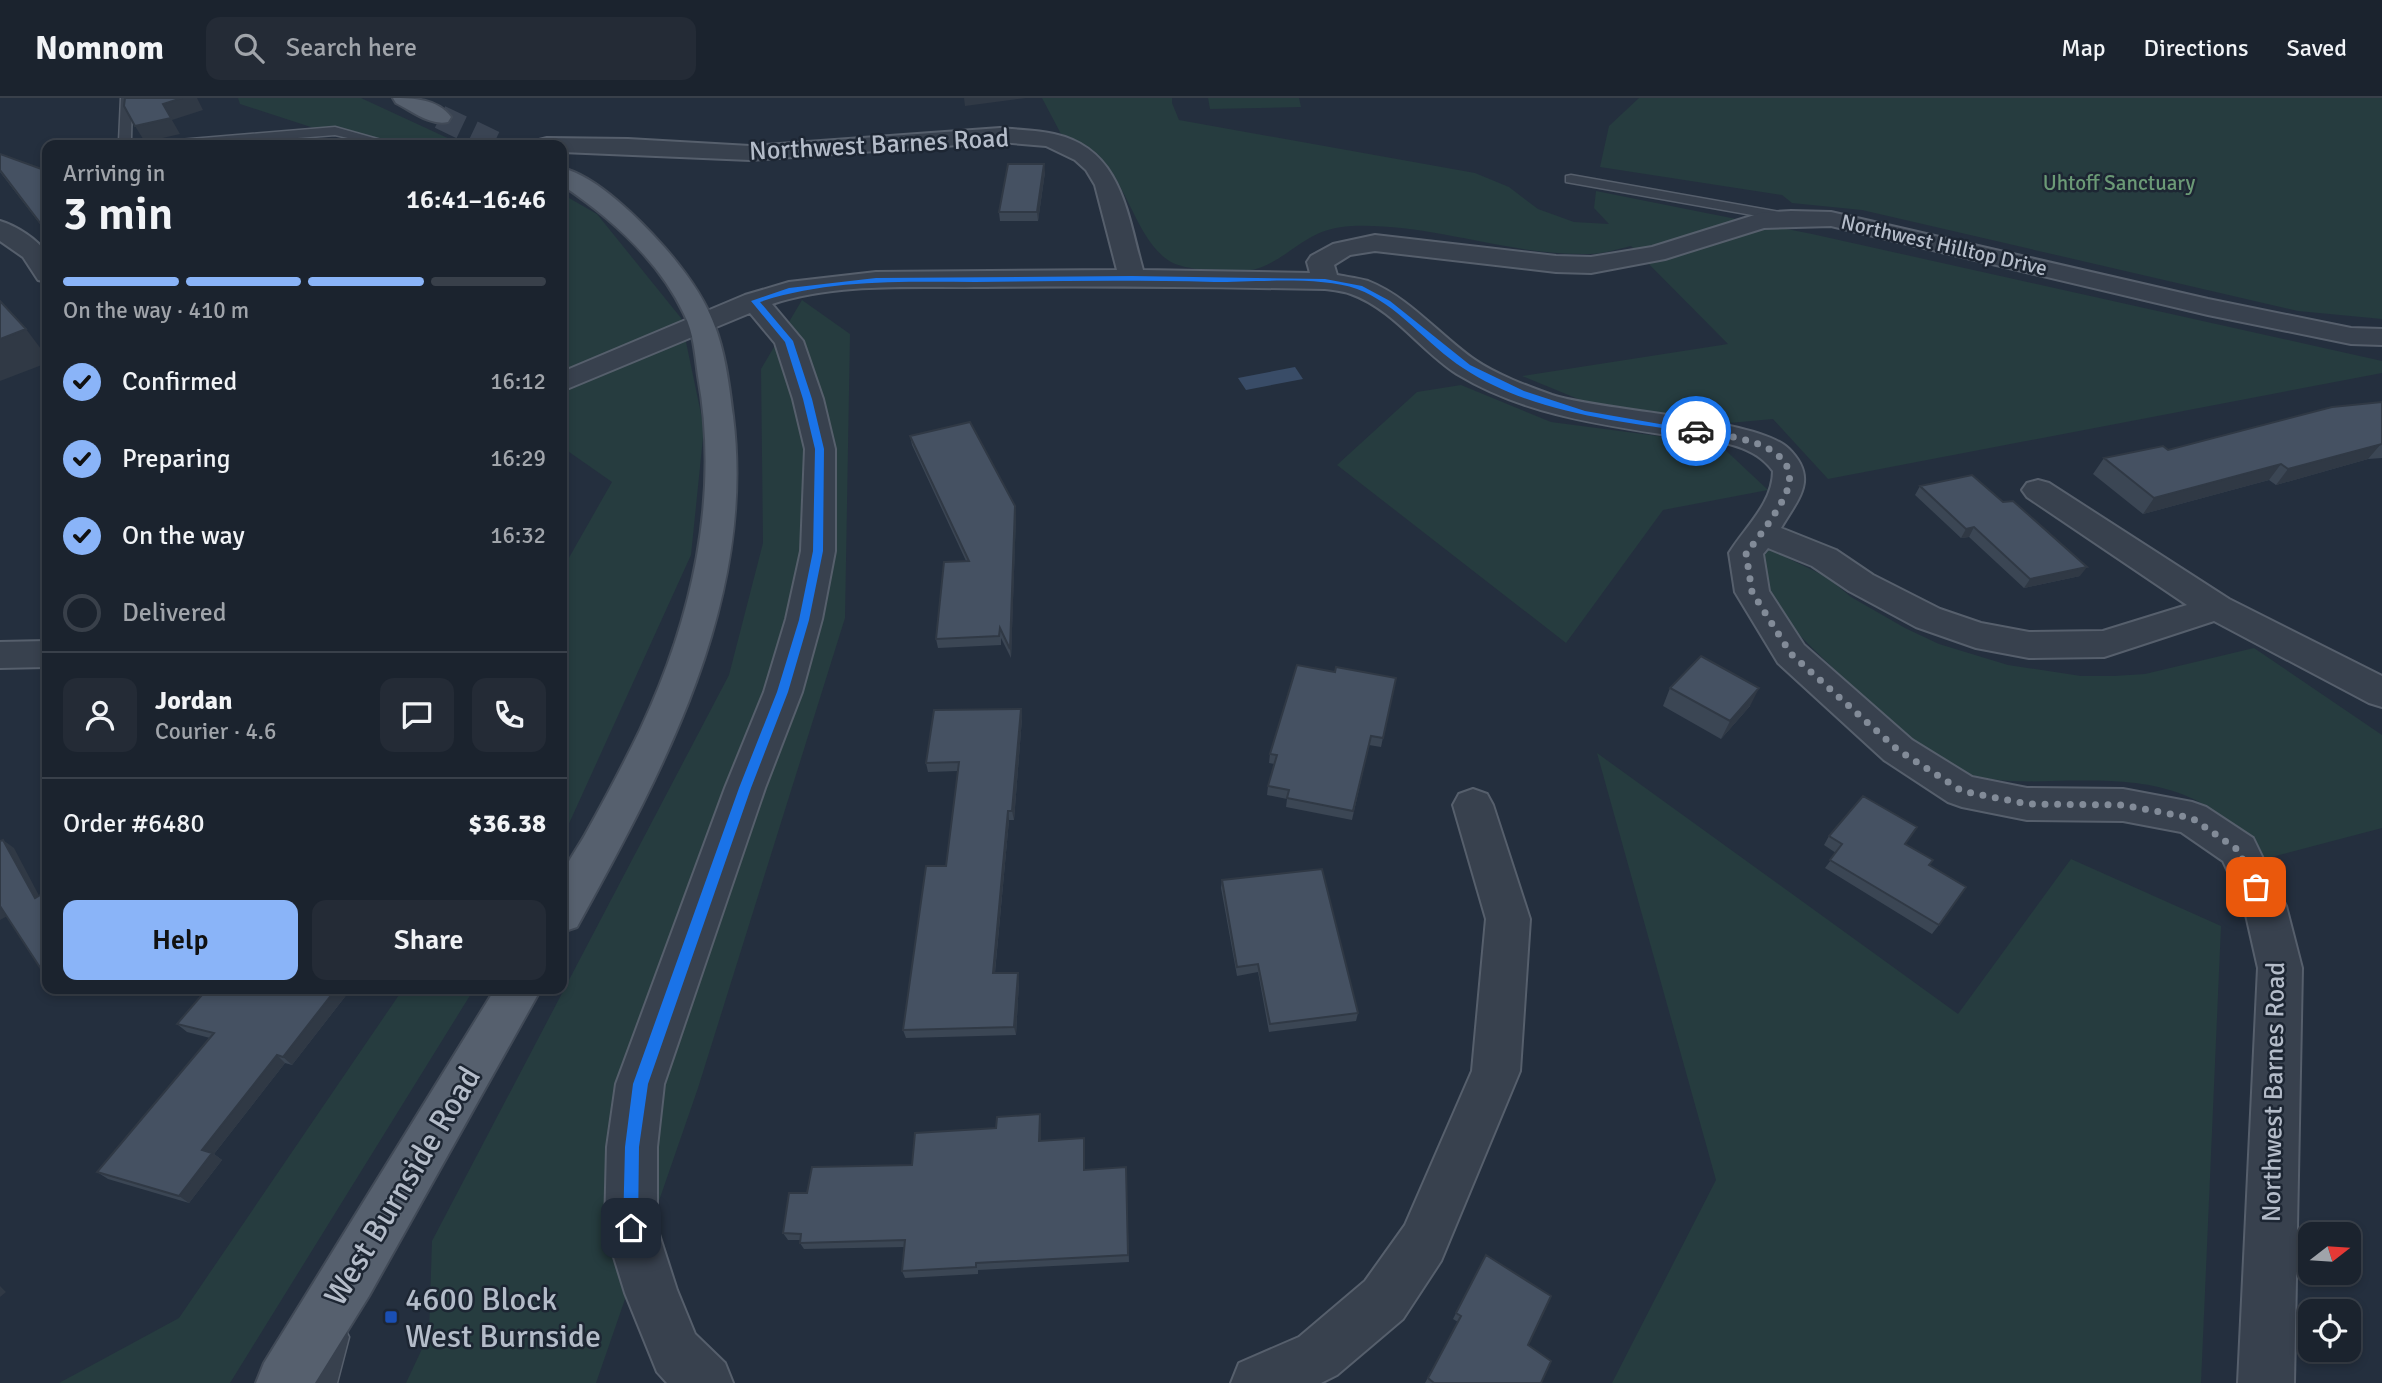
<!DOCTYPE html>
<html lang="en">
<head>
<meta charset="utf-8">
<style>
  body { margin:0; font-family:Signika,sans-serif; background:#242b36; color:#f1f3f6; height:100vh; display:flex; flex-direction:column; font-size:26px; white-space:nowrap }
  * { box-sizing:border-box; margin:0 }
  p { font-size:23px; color:#a0a4aa }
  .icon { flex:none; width:38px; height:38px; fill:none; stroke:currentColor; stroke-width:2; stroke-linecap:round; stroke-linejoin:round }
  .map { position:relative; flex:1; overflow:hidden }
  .panel { position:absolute; left:42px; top:42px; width:525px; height:854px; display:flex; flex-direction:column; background:#1b232e; border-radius:14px; box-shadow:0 4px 10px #0003,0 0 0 2px #39404a }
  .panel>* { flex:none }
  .needle { width:46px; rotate:73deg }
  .fabs { position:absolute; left:2298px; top:1124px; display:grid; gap:14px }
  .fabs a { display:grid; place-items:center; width:63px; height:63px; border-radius:14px; background:#1b232e; box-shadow:0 4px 10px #0003,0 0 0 2px #39404a; font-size:35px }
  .pin { position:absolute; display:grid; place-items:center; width:60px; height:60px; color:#fff; margin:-30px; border-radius:14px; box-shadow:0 4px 10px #0006 }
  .courier { position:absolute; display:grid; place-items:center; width:70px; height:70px; margin:-35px; border:5px solid #1a73e8; border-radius:50%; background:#fff; color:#222; box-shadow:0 2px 9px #0007 }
  .headline em { font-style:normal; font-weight:600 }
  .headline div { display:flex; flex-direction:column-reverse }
  .headline { display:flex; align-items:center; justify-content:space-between; height:119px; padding:0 21px }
  h1 { font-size:46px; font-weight:600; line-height:52px }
  .bar { display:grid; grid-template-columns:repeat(4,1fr); gap:10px 7px; align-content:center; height:84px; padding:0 21px }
  .bar i { height:9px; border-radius:5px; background:#39404a }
  .bar .active { background:#8ab4f8 }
  .bar p { grid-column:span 4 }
  .line { display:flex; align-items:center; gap:18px; padding:0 21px; border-top:2px solid #39404a }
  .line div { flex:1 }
  .round { display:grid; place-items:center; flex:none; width:74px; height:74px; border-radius:14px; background:#242b36 }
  ol { padding:0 21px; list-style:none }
  li { display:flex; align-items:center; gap:21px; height:77px }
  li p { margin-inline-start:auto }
  li .icon { padding:7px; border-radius:50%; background:#8ab4f8; color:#111; stroke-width:4 }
  li:last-child { color:#a0a4aa }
  li i { width:38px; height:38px; border:4px solid #39404a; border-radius:50% }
  .cta { display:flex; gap:14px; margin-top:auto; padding:14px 21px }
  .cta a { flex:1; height:80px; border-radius:14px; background:#8ab4f8; color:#111; font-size:28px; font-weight:600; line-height:80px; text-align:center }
  .cta a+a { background:#242b36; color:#f1f3f6 }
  header { display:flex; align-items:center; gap:42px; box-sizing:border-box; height:98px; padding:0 35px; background:#1b232e; border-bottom:2px solid #39404a }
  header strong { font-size:33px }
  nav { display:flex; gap:38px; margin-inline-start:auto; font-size:24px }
  .search { width:490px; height:63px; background:#242b36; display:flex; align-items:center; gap:18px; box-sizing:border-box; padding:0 24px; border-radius:14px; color:#a0a4aa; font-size:26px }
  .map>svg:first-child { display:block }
  .green { fill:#263c3f }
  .water { fill:#394c67 }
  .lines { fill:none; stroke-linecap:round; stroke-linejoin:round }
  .primary-tunnel { stroke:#3a4453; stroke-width:24; stroke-dasharray:24 12; stroke-linecap:butt }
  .lane-casing { stroke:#565f6c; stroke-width:3 }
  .street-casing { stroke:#565f6c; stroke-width:4 }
  .primary-casing { stroke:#414a57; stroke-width:4 }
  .lane { fill:#38414e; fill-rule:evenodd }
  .street { fill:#38414e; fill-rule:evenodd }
  .primary { fill:#56606e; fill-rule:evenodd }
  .wall { fill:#3b4654 }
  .shaded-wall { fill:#303945 }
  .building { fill:#455162; stroke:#303945; stroke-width:2 }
  .route { fill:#1a73e8 }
  .done { stroke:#828b98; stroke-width:7; stroke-dasharray:0 12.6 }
  .transit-dot { fill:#1a4fb4; stroke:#1d2633; stroke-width:2.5 }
  .labels { text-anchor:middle; stroke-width:5; stroke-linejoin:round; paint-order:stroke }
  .far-park-label { font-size:21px; fill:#6b9a76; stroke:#1d2633 }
  .far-street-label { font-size:21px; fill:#b4bcc9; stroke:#1d2633 }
  .street-label { font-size:26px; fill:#b4bcc9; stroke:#1d2633 }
  .near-street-label { font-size:32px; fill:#b4bcc9; stroke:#1d2633 }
  .near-poi-label { font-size:32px; fill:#b4bcc9; stroke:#1d2633; text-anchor:start }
</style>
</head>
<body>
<header>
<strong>Nomnom</strong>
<div class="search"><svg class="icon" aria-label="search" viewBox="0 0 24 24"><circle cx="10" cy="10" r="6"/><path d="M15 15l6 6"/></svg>Search here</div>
<nav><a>Map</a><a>Directions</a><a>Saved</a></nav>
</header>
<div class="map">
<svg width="2382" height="1285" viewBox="0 0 2382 1285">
  <rect width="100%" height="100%" fill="#242f3e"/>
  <!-- green -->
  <path class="green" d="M 238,0 L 361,0 L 454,43 L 442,47 L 366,47 L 240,6 Z
    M 1042,0 L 1172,0 L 1172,5 L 1179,22 L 1475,75 L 1509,89 L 1538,111 L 1574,124 L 1609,126 L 1594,110 L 1596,93 L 1812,136 L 2382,263 L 2382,275 L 1828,381 L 1773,321 L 1729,325 L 1583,303 L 1522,278 L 1728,246 L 1631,148 C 1618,151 1603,156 1590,156 C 1510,158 1432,125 1352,128 C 1308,130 1297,154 1262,169 C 1244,177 1190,173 1173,165 C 1137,147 1127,81 1094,53 C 1084,45 1073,41 1061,36 Z
    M 1208,0 L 1299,0 L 1301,9 L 1210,11 Z
    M 1639,0 L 2382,0 L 2382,221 L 2298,213 L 1862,112 L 1792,105 L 1782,97 L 1600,69 L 1609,28 Z
    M 562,96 L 597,116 L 681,220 L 704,330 L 691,457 L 562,741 L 562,472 L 612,384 L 562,349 Z
    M 802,202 L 850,236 L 845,520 L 698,990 L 596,1285 L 406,1285 L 429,1236 L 432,1143 L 729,577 L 763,445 L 761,271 Z
    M 1461,287 L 1551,324 L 1719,346 L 1768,392 L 1663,412 L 1566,545 L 1337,367 L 1417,294 Z
    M 1758,446 L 1827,479 L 1851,499 L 1905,530 L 1939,546 L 2008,567 L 2081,578 L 2114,578 L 2145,576 L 2254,550 L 2382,637 L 2382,730 L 2264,761 C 2203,683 2144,681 2052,683 C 2017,684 1986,684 1953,671 C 1915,657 1864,603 1836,573 C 1817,554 1775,517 1766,493 C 1761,480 1761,461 1758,446 Z
    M 1597,655 L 1958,916 L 2071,761 L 2221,828 L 2201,1285 L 1612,1285 L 1716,1082 Z
    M 403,891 L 474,891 L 230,1285 L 59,1285 L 179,1220 Z"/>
  <!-- water -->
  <path class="water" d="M 1295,269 L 1303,281 L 1246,292 L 1238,280 Z"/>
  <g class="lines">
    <!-- primary-tunnel -->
    <path class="primary-tunnel" d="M 440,19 L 499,47"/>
    <defs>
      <path id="lane" d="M 121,0 L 136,0 L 132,4 L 131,41 L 142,47 L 125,47 L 119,43 Z
        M 335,29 L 399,47 L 378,47 L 335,37 L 209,47 L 161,47 L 167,43 Z
        M 1571,77 L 1791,116 L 1798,120 L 1791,124 L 1566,84 L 1566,78 Z
        M 334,1224 L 344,1229 L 349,1239 L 337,1285 L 307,1285 L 324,1229 Z"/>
      <path id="street" d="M 1000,30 C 1018,32 1037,32 1054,36 C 1122,51 1127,116 1143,172 L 1310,175 L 1307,164 L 1311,158 L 1333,146 L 1375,137 L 1556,158 L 1591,159 L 1652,149 L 1761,115 L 1791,113 L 1831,114 L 2208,201 L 2351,230 L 2382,231 L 2382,247 L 2351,246 L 2208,217 L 1831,128 L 1764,130 L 1665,161 L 1591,175 L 1556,174 L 1375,153 L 1350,157 L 1334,167 L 1337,177 C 1347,179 1358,180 1368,183 C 1409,199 1439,237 1475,262 C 1497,277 1527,288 1552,297 C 1605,314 1758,320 1789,351 C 1819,381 1798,401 1781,430 L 1836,452 L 1873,477 L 1940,511 L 1981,525 L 2029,534 L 2103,533 L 2187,507 L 2027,399 L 2022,392 L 2027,385 L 2038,382 L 2049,385 L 2229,501 L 2382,578 L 2382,609 L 2369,605 L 2214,523 L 2104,559 L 2029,560 L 1976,550 L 1916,529 L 1849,493 L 1812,468 L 1768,450 L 1763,456 L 1769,493 L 1804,547 L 1912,642 L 1972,679 L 2027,690 L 2123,691 L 2192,704 L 2206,709 L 2253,740 L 2286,808 L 2302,870 L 2294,1285 L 2238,1285 L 2258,870 L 2244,808 L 2223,763 L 2181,734 L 2123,723 L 2027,722 L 1962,709 L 1948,704 L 1884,662 L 1778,565 L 1735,494 L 1729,455 C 1745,429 1773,405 1773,373 C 1750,340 1698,342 1661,336 C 1590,325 1520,314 1457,276 C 1421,253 1393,211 1351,196 C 1343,193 1333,192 1325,191 C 1211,189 1098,188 984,189 C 914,190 839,184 772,206 L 803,243 L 823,301 L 835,351 L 835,453 L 822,521 L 802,594 L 765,690 L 664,986 L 657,1049 L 657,1130 L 677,1192 L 695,1236 L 725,1265 L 733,1285 L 667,1285 L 657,1274 L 625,1195 L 605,1130 L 607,1049 L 616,986 L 725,690 L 764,594 L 786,521 L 801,453 L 805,351 L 793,301 L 775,245 L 750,215 L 562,293 L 562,274 L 745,197 L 789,184 L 876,174 L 1117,172 L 1095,87 L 1086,72 L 1075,62 L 1046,48 L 1000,44 L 750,62 L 562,54 L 562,47 L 535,47 L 539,42 L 547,40 L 628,41 L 750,48 Z
        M 0,123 C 14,127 40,142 46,156 C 49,163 47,175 47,184 L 38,182 L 23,159 L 0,143 Z
        M 47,543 L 47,569 L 0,570 L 0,544 Z
        M 1473,691 L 1487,696 L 1493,707 L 1530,821 L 1520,973 L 1441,1163 L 1403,1221 L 1337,1277 L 1321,1285 L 1231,1285 L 1239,1265 L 1299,1239 L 1365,1183 L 1405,1127 L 1472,973 L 1486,821 L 1453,707 L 1459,696 Z"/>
      <path id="primary" d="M 393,0 C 413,0 438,1 451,19 L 448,24 C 430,28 412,13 396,5 Z
        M 562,70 C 597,78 642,124 665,150 C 716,209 724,242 733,318 C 756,503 664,671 577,829 L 562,834 C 561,820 558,789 563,776 C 568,762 579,748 586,735 C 605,701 623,667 640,632 C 692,522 720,399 698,278 C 695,257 694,235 684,216 C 659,163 610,119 562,87 Z
        M 495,891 L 541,891 L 369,1198 L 315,1285 L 256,1285 L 264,1265 Z"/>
    </defs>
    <!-- lane casing -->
    <use href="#lane" class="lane-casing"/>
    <!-- street casing -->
    <use href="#street" class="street-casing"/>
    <!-- primary casing -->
    <use href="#primary" class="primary-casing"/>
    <!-- lane -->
    <use href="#lane" class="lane"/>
    <!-- street -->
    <use href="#street" class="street"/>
    <!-- primary -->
    <use href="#primary" class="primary"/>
  </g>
  <!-- wall -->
  <path class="wall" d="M 0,56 L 47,73 L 47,135 L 0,74 Z
    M 1045,74 L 1038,123 L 1000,123 L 999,114 Z
    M 2382,304 L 2382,360 L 2368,361 L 2276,387 L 2269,382 L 2143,416 L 2093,376 L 2104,360 L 2168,352 Z
    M 910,338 L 1016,417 L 1011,560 L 1001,540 L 1001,547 L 938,550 L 936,541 L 966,463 L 912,347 Z
    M 1920,388 L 2080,478 L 2024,490 L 1969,439 L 1961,440 L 1915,397 Z
    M 1335,574 L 1396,580 L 1381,649 L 1369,647 L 1352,722 L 1286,709 L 1287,701 L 1267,697 L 1268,688 L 1275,666 L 1269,665 L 1270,656 Z
    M 1670,590 L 1750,608 L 1721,641 L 1663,608 Z
    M 1021,611 L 1022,620 L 1014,722 L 1009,722 L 995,875 L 1019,883 L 1016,937 L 906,940 L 903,932 L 946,768 L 958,673 L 928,674 L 926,665 Z
    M 1829,738 L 1905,746 L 1929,767 L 1939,827 L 1932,836 L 1825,770 L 1836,755 L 1824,747 Z
    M 1222,782 L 1358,915 L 1356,923 L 1269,934 L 1258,874 L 1237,878 L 1221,790 Z
    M 207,891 L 351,891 L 292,967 L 285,965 L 214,1056 L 222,1062 L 189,1105 L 108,1081 L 97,1074 L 210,940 L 187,934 L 177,926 Z
    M 1040,1016 L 1041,1023 L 1041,1043 L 1084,1040 L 1085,1072 L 1126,1069 L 1129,1164 L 978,1172 L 978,1176 L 905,1180 L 902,1173 L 905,1149 L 804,1151 L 800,1145 L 800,1142 L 788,1142 L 783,1135 L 807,1095 L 912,1067 L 996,1030 Z
    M 1486,1157 L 1528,1247 L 1541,1285 L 1425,1285 L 1458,1224 L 1453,1221 Z"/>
  <!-- shaded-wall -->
  <path class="shaded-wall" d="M 182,0 L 197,0 L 203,12 L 172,22 L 180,36 L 145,44 L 135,28 L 163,6 Z
    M 964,0 L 1026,0 L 965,8 Z
    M 1044,66 L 1045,74 L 1038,123 L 1037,114 Z
    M 26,231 L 47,259 L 47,265 L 0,283 L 0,241 Z
    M 2381,346 L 2368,361 L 2276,387 L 2288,371 Z
    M 2281,366 L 2269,382 L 2143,416 L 2154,400 Z
    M 1015,408 L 1016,417 L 1011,560 L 1010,551 Z
    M 1974,429 L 1969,439 L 1961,440 L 1966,431 Z
    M 2087,469 L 2080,478 L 2024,490 L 2030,481 Z
    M 1759,590 L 1750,608 L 1721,641 L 1730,623 Z
    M 1021,611 L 1022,620 L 1014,722 L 1012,713 Z
    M 1008,713 L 1009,722 L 994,884 L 993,875 Z
    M 3,742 L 14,750 L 45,809 L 35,800 Z
    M 0,808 L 11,816 L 0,822 Z
    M 1018,875 L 1019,883 L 1016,937 L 1014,929 Z
    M 336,891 L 351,891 L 292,967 L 283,959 Z
    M 277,957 L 285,965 L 214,1056 L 222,1062 L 189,1105 L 179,1098 L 202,1052 Z
    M 1040,1016 L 1041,1023 L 1041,1050 L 1039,1043 Z
    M 0,1188 L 6,1194 L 0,1199 Z"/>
  <!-- building -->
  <path class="building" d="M 125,0 L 182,0 L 163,6 L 171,20 L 135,28 L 124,8 Z
    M 0,56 L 47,73 L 47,134 L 0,72 Z
    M 1008,66 L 1044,66 L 1037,114 L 999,114 Z
    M 0,203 L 26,231 L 0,241 Z
    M 2382,304 L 2382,346 L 2288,371 L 2281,366 L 2154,400 L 2104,360 L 2163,348 L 2168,352 L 2332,309 Z
    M 970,324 L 1015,408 L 1010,551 L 1000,530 L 999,538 L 936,541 L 944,464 L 969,463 L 910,338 Z
    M 1972,377 L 2003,404 L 2013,403 L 2087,469 L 2030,481 L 1974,429 L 1966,431 L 1920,388 Z
    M 1701,558 L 1759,590 L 1730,623 L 1670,590 Z
    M 1297,567 L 1335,574 L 1336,569 L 1396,580 L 1383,640 L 1371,638 L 1353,713 L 1287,700 L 1289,692 L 1268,688 L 1277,657 L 1270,656 Z
    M 1021,611 L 1012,713 L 1008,713 L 993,875 L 1018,875 L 1014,929 L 903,932 L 926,768 L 946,768 L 959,664 L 926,665 L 934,612 Z
    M 1863,698 L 1917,729 L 1905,746 L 1933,762 L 1929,767 L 1966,789 L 1939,827 L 1830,762 L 1842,746 L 1829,738 Z
    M 3,742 L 35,800 L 47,793 L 47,872 L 43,874 L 0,808 L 0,743 Z
    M 1322,771 L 1358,915 L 1270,926 L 1258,866 L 1237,869 L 1222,782 Z
    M 207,891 L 336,891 L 283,959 L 277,957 L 202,1052 L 212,1055 L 179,1098 L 97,1074 L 214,935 L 177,926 Z
    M 1040,1016 L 1039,1043 L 1084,1040 L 1084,1072 L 1126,1069 L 1128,1157 L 976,1165 L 976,1169 L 902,1173 L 905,1142 L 800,1145 L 801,1136 L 783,1135 L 789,1095 L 807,1095 L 812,1069 L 912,1067 L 915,1035 L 996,1030 L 997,1019 Z
    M 1486,1157 L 1551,1198 L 1528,1247 L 1551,1263 L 1541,1285 L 1434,1285 L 1428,1280 L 1461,1218 L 1456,1215 Z"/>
  <!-- route -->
  <path class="route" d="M 1132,178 L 1325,181 L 1362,188 L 1390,203 L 1470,267 L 1524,293 L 1585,313 L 1700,333 L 1696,335 C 1617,323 1531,315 1463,270 C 1427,247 1398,206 1357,191 C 1320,178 1254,184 1214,184 C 1135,182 1055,183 975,184 C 904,184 829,181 760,204 L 793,243 L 812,301 L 824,351 L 823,453 L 809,522 L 788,594 L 751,690 L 648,986 L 639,1049 L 638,1130 L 636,1135 L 631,1138 L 626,1135 L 623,1130 L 625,1049 L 633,986 L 739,690 L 777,594 L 799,522 L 813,453 L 815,351 L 803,301 L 785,244 L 751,203 L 789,190 L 876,180 Z"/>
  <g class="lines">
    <!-- done -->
    <path class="done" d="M 1696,333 C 1725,337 1796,344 1789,386 C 1786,403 1758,441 1746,455 L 1752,494 L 1791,556 L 1898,652 L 1962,693 L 2027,706 L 2123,707 L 2192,720 L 2238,752 L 2256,789"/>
  </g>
  <!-- markers -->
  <rect class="transit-dot" x="384" y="1212" width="14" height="14" rx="3.5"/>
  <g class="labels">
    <!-- far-park labels -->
    <g class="far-park-label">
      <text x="2119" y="92">Uhtoff Sanctuary</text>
    </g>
    <!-- far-street labels -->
    <g class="far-street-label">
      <text transform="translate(1944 147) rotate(13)" y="7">Northwest Hilltop Drive</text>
    </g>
    <!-- street labels -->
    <g class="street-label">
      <text transform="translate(879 46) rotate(-3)" y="9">Northwest Barnes Road</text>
      <text transform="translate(2273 994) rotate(-89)" y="9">Northwest Barnes Road</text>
    </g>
    <!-- near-street labels -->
    <g class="near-street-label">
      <text transform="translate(402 1088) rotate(-59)" y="11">West Burnside Road</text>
    </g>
    <!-- near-poi labels -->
    <g class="near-poi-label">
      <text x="405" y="1212">4600 Block<tspan x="405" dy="37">West Burnside</tspan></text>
    </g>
  </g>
</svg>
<div class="fabs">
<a><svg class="needle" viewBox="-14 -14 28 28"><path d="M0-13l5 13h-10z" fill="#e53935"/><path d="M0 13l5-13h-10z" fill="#a0a4aa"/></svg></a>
<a><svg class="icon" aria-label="locate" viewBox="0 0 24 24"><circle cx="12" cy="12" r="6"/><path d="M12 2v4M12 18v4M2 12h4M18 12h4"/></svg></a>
</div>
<div class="pin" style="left:2256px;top:789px;background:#ea580c"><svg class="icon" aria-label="bag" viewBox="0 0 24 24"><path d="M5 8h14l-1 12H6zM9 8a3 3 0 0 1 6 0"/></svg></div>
<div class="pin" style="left:631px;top:1130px;background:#1f2937"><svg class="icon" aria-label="home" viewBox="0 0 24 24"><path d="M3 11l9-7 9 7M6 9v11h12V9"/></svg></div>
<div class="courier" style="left:1696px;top:333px"><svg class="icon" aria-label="car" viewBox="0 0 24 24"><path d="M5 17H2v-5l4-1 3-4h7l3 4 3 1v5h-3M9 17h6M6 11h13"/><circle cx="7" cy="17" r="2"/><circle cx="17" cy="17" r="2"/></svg></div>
<section class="panel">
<div class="headline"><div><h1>3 min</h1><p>Arriving in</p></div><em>16:41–16:46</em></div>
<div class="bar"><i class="active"></i><i class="active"></i><i class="active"></i><i></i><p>On the way · 410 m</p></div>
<ol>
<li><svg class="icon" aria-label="check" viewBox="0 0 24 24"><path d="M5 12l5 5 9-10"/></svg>Confirmed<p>16:12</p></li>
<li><svg class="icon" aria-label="check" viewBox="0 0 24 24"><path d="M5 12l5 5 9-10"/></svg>Preparing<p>16:29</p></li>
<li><svg class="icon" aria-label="check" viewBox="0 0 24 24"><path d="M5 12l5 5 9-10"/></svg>On the way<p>16:32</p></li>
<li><i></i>Delivered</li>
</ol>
<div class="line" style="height:126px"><a class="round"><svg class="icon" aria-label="person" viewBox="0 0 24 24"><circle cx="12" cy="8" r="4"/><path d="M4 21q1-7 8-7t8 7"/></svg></a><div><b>Jordan</b><p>Courier · 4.6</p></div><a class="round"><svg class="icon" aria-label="chat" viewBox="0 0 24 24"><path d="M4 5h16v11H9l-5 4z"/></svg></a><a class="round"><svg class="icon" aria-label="phone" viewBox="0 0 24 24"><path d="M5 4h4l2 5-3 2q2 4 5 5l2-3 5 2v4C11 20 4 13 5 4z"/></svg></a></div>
<div class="line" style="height:91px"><div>Order #6480</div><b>$36.38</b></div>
<div class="cta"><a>Help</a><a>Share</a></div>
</section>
</div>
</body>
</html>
